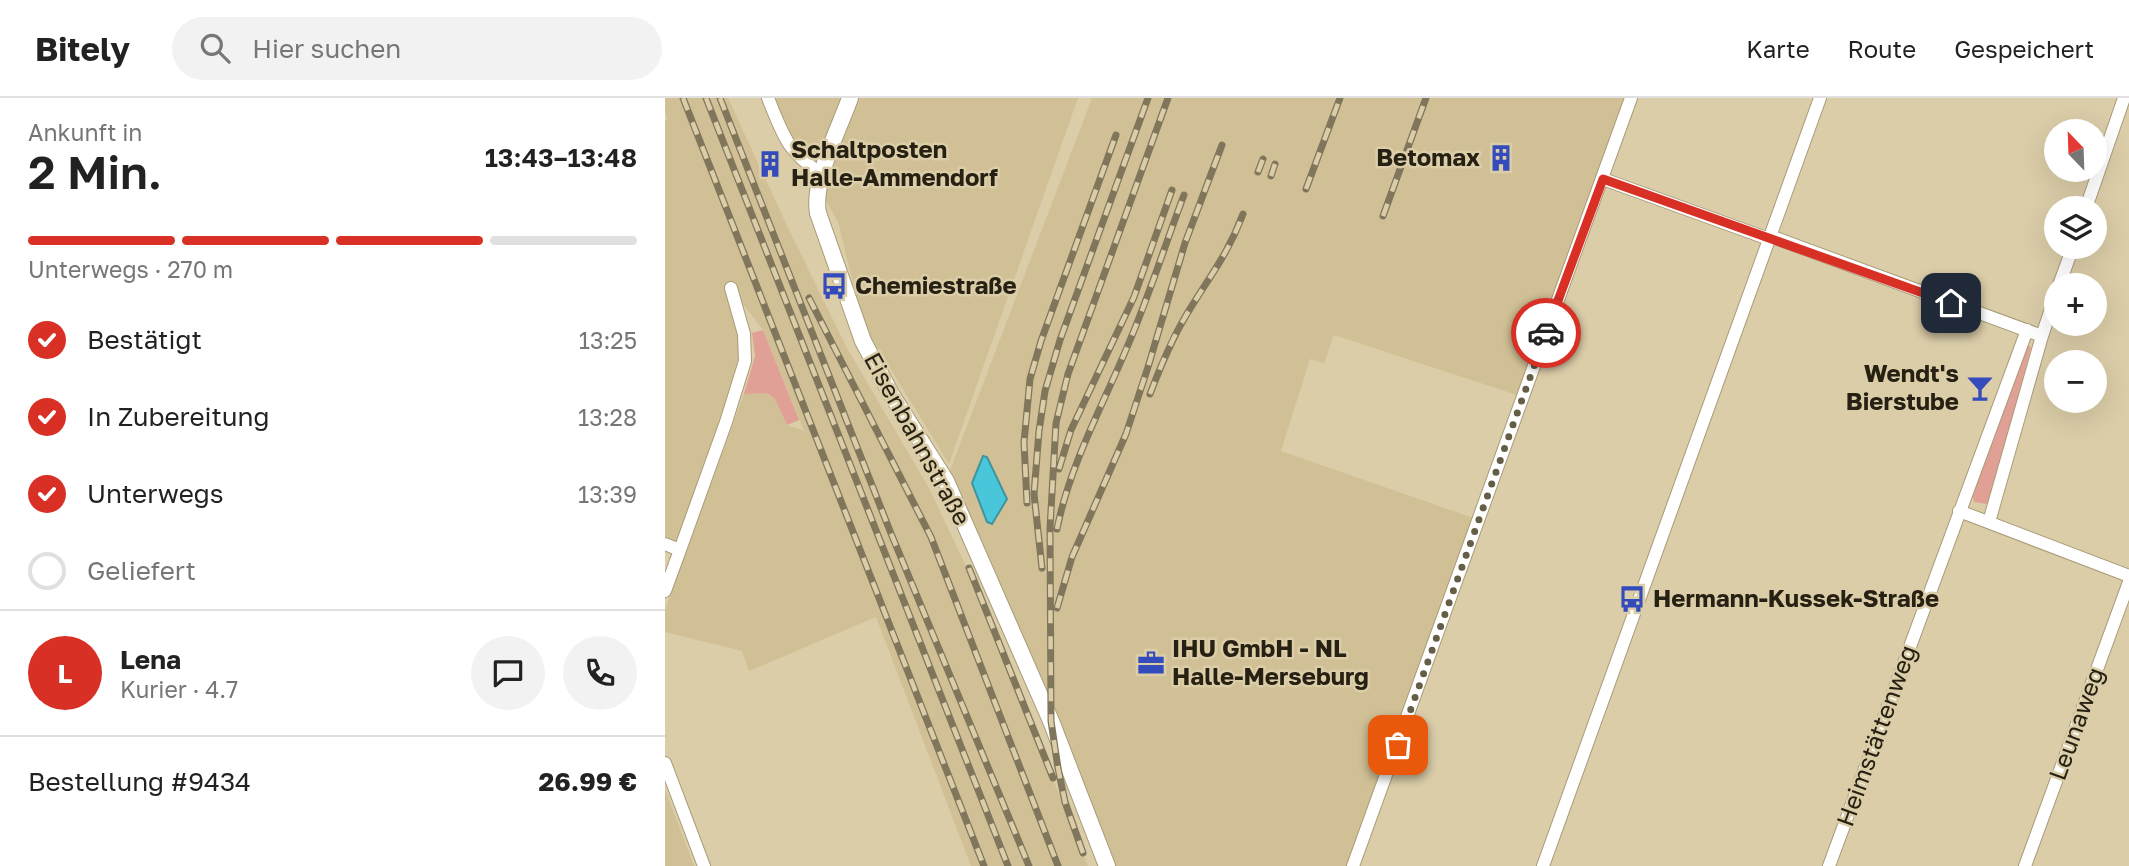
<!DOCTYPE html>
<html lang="de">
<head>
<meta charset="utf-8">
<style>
  body { margin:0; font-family:"Golos Text",sans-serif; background:#f2f2f2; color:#222; height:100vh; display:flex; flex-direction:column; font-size:26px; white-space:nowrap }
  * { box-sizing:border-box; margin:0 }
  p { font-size:23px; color:#767676 }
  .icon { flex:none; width:38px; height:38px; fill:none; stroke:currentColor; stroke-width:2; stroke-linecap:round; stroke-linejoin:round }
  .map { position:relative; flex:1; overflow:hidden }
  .details { display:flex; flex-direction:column; background:#fff; width:665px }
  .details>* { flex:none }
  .needle { width:46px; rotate:337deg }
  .tools { position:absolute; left:1379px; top:21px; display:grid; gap:14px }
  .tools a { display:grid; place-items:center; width:63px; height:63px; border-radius:50%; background:#fff; box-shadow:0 7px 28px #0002; font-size:35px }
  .pin { position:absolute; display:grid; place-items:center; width:60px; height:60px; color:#fff; margin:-30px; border-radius:14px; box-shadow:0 4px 10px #0006 }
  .courier { position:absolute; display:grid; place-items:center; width:70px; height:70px; margin:-35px; border:5px solid #d93025; border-radius:50%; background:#fff; color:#222; box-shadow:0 2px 9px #0007 }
  .headline em { font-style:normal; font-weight:600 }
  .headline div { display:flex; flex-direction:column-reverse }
  .headline { display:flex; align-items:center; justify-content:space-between; height:119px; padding:0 28px }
  h1 { font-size:46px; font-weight:600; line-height:52px }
  .bar { display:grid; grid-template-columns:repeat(4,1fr); gap:10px 7px; align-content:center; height:84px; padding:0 28px }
  .bar i { height:9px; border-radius:5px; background:#e0e0e0 }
  .bar .on { background:#d93025 }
  .bar p { grid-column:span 4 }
  .line { display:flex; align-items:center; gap:18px; padding:0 28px; border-top:2px solid #e0e0e0 }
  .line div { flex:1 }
  .round { display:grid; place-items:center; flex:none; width:74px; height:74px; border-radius:37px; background:#f2f2f2 }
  ol { padding:0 28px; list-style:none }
  li { display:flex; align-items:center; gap:21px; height:77px }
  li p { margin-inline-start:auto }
  li .icon { padding:7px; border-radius:50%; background:#d93025; color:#fff; stroke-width:4 }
  li:last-child { color:#767676 }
  li i { width:38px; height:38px; border:4px solid #e0e0e0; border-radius:50% }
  header { display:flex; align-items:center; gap:42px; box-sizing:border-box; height:98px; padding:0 35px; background:#fff; border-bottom:2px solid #e0e0e0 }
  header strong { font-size:33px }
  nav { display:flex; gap:38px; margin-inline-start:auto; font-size:24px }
  .search { width:490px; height:63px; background:#f2f2f2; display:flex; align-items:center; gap:18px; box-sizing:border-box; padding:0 24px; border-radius:38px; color:#767676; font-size:26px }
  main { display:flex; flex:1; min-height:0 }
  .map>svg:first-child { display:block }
  .built { fill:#d1c095 }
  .green { fill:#e1a095 }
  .water { fill:#49c6d9; stroke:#3f949e; stroke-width:2 }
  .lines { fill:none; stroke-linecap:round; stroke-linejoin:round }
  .minor-casing { stroke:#a89b78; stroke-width:14 }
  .tertiary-casing { stroke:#a89b78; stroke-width:18 }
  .minor { stroke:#fff; stroke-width:12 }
  .tertiary { stroke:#fff; stroke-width:16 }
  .rail-casing { stroke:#80765c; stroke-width:7 }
  .rail { stroke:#dbcda8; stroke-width:4.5; stroke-dasharray:13; stroke-linecap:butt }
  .done { stroke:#665d47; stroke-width:7; stroke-dasharray:0 12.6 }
  .route { stroke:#d93025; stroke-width:9 }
  .labels { text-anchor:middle; stroke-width:5; stroke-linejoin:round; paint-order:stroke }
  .poi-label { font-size:24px; font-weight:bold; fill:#272113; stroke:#dbcda8; text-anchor:start }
  .street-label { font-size:24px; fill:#272113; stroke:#dbcda8 }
</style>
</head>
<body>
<header>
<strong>Bitely</strong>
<div class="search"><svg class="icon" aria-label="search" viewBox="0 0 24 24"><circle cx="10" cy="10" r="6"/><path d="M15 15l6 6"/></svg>Hier suchen</div>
<nav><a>Karte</a><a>Route</a><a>Gespeichert</a></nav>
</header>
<main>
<section class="details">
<div class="headline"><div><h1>2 Min.</h1><p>Ankunft in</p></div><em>13:43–13:48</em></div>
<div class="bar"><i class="on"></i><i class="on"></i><i class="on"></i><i></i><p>Unterwegs · 270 m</p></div>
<ol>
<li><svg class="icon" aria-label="check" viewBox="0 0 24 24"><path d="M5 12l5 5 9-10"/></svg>Bestätigt<p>13:25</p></li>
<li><svg class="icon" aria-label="check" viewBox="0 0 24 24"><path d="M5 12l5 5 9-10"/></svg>In Zubereitung<p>13:28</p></li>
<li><svg class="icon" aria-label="check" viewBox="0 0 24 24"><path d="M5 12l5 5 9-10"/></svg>Unterwegs<p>13:39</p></li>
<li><i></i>Geliefert</li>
</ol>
<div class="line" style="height:126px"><b class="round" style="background:#d93025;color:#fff">L</b><div><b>Lena</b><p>Kurier · 4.7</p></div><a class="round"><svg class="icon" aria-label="chat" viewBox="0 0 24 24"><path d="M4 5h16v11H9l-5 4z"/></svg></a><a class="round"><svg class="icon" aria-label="phone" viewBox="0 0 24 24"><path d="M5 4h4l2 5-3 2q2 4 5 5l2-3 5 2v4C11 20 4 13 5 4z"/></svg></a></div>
<div class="line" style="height:91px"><div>Bestellung #9434</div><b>26.99 €</b></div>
</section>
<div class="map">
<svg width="1464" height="768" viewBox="0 0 1464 768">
  <rect width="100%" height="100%" fill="#dbcda8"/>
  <!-- built -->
  <path class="built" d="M 0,0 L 63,0 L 126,136 L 182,250 L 265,392 L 307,481 L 423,768 L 306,768 L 211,519 L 84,573 L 77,553 L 0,534 L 0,512 L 79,296 L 102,295 L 110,301 L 122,327 L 139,333 L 98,232 L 67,192 L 81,248 L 15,452 L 0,446 L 0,22 L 3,23 L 0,14 Z
    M 104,0 L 413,0 L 284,366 L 198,226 L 173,124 Z
    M 427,0 L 966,0 L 858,299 L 669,237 L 659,265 L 645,261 L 616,353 L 814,422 L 685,768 L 442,768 L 281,383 Z
    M 0,691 L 29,768 L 0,768 Z"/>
  <!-- green -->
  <path class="green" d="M 98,232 L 134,322 L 122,327 L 110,301 L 102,295 L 79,296 L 90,258 L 87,235 Z
    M 1362,247 L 1366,249 L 1327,398 L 1321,406 L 1309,404 L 1307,395 Z"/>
  <!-- water -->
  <path class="water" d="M 318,358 L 322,359 L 342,401 L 327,426 L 322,424 L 307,385 Z"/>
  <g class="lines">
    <defs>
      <path id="minor" d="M 103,0 C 118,37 122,54 157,76
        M 938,81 L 1104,141
        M 1421,110 L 1459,0
        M 1105,138 L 1377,238
        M 1394,187 L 1408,149
        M 1294,413 L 1464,478
        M 1324,424 L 1377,238 L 1391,196
        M 0,446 L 15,452 L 61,324 L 80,263 L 79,236 L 66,190
        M 0,493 L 15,452
        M 0,665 L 39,768
        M 688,768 L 966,0
        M 878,768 L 1155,0
        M 1164,768 L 1362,232
        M 1360,768 L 1464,484"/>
      <path id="tertiary" d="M 185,0 C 174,31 147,83 153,115 L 198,243 L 226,296 L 281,383 L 386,623 L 442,768"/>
    </defs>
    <!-- minor casing -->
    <use href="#minor" class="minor-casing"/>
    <!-- tertiary casing -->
    <use href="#tertiary" class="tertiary-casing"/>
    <!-- minor -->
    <use href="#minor" class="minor"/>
    <!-- tertiary -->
    <use href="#tertiary" class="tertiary"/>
    <defs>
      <path id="rail" d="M 18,0 L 319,768
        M 41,0 L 343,768
        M 55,0 L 225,433 L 364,768
        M 593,74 L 598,61
        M 606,78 L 610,66
        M 641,91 L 675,0
        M 718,118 L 761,0
        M 144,200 L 266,439 L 393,768
        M 485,296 C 495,270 505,245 519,221 C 541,183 562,159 578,116
        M 394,371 L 406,332 L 469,199 L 507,92
        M 362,405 L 359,344 L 365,281 L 376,243 L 451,37
        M 392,431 C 405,366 438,307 463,247 C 484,198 500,147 519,97
        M 304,470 L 388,680
        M 377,470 L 369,396 L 374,333 L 380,293 L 395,242 L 483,0
        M 392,510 L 407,459 L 461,336 L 483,269 L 520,145 L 557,47
        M 418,755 L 400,704 L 393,670 L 386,623 L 385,430 L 391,325 L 403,276 L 503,0"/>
    </defs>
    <!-- rail casing -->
    <use href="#rail" class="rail-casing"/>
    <!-- rail -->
    <use href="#rail" class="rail"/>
  </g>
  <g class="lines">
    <!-- done -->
    <path class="done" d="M 733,647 L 881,235"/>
    <!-- route -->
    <path class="route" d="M 881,235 L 938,81 L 1286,205"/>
  </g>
  <!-- icons -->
  <defs>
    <symbol id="building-bare" viewBox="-9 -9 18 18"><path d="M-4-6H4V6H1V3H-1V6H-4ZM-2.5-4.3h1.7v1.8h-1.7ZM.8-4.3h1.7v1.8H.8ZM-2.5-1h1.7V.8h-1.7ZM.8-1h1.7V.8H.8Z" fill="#344bbc" stroke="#dbcda8" stroke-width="2.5" paint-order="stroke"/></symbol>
    <symbol id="bus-bare" viewBox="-9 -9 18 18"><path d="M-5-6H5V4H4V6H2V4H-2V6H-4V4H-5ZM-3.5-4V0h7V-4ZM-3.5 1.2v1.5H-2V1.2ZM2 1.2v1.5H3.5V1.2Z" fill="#344bbc" stroke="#dbcda8" stroke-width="2.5" paint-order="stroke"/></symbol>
    <symbol id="bar-bare" viewBox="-9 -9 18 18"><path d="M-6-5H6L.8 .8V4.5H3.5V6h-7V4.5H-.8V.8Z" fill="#344bbc" stroke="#dbcda8" stroke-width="2.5" paint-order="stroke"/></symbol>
    <symbol id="office-bare" viewBox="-9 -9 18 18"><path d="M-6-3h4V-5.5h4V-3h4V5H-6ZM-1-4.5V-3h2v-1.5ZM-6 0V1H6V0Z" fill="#344bbc" stroke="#dbcda8" stroke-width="2.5" paint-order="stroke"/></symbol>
  </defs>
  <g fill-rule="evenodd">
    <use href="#building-bare" x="817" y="41" width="38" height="38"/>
    <use href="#building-bare" x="86" y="47" width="38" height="38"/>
    <use href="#bus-bare" x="150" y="169" width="38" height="38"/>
    <use href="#bar-bare" x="1296" y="271" width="38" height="38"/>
    <use href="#bus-bare" x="948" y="482" width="38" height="38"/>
    <use href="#office-bare" x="467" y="546" width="38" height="38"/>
  </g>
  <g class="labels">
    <!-- poi labels -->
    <g class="poi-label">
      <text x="126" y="60">Schaltposten<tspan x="126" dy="28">Halle-Ammendorf</tspan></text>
      <text x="815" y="68" text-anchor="end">Betomax</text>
      <text x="190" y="196">Chemiestraße</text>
      <text x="1294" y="284" text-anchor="end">Wendt's<tspan x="1294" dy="28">Bierstube</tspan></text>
      <text x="988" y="509">Hermann-Kussek-Straße</text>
      <text x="507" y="559">IHU GmbH - NL<tspan x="507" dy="28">Halle-Merseburg</tspan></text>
    </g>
    <!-- street labels -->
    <g class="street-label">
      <text transform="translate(252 341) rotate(61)" y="8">Eisenbahnstraße</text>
      <text transform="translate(1412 626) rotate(-70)" y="8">Leunaweg</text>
      <text transform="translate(1212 638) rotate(-70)" y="8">Heimstättenweg</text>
    </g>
  </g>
</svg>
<div class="tools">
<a><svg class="needle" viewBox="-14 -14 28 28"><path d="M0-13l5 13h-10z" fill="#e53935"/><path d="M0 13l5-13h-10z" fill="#767676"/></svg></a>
<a><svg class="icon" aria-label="layers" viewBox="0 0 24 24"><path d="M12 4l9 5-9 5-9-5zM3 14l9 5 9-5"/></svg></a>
<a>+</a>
<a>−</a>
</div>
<div class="pin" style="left:733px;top:647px;background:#ea580c"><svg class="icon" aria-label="bag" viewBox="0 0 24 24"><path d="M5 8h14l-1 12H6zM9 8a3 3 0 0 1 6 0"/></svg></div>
<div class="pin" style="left:1286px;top:205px;background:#1f2937"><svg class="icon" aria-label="home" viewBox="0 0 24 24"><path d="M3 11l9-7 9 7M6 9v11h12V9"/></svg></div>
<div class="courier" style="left:881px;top:235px"><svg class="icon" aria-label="car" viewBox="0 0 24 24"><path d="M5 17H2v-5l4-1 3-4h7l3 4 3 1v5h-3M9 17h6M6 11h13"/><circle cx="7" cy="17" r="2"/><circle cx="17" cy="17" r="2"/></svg></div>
</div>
</main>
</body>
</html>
